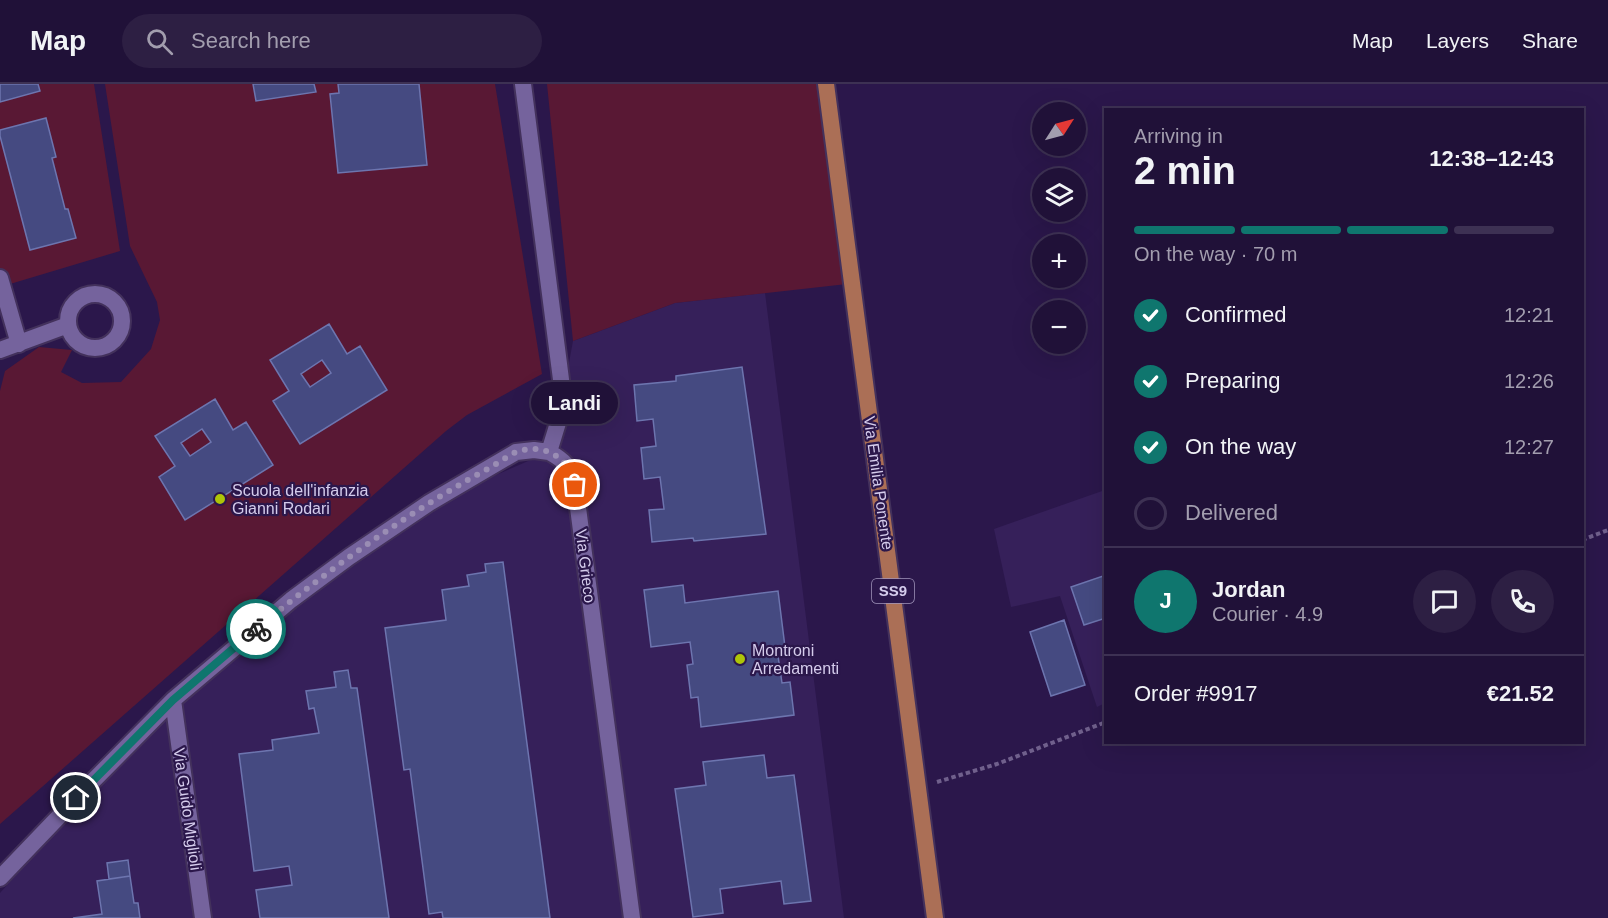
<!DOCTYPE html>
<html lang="en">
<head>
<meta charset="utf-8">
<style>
  body { margin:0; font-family:Helvetica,sans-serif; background:#2d1f43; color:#f1f3f6; height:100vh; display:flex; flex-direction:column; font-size:22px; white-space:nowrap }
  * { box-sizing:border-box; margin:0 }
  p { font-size:20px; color:#a29dae }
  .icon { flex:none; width:33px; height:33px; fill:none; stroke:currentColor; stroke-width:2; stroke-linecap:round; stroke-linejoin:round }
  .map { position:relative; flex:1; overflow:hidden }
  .sheet { position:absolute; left:1104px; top:24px; width:480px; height:636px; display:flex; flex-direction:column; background:#201138; border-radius:0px; box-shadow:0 6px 24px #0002,0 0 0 2px #3d3153 }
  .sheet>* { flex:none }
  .needle { width:39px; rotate:54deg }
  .controls { position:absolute; left:1032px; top:18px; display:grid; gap:12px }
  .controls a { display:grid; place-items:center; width:54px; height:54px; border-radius:50%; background:#201138; box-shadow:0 6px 24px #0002,0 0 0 2px #3d3153; font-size:30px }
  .pin { position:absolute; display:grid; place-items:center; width:51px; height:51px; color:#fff; margin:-26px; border:3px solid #fff; border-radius:50%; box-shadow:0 2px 6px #0007 }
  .courier { position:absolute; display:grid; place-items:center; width:60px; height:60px; margin:-30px; border:4px solid #0f766e; border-radius:50%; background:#fff; color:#222; box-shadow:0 2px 8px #0007 }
  .bubble { position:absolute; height:42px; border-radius:21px; background:#201138; box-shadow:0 6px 24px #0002,0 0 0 2px #3d3153; font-size:20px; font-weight:700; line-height:42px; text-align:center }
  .summary em { font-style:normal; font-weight:700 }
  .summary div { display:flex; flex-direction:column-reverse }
  .summary { display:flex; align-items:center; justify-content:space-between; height:102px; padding:0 30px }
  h1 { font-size:39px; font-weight:700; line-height:45px }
  .bar { display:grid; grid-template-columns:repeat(4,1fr); gap:9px 6px; align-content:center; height:72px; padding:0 30px }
  .bar i { height:8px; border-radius:4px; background:#3d3153 }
  .bar .selected { background:#0f766e }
  .bar p { grid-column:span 4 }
  .line { display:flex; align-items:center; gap:15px; padding:0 30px; border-top:2px solid #3d3153 }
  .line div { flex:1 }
  .round { display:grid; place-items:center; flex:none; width:63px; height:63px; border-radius:32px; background:#2d1f43 }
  ol { padding:0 30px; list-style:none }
  li { display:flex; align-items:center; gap:18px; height:66px }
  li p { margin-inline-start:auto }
  li .icon { padding:6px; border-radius:50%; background:#0f766e; color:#fff; stroke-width:4 }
  li:last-child { color:#a29dae }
  li i { width:33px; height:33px; border:3px solid #3d3153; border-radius:50% }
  header { display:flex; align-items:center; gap:36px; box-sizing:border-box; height:84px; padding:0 30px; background:#201138; border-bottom:2px solid #3d3153 }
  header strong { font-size:28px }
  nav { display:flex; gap:33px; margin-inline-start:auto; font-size:21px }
  .search { width:420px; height:54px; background:#2d1f43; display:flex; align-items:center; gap:15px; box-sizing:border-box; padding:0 21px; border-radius:33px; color:#a29dae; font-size:22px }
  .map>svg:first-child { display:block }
  .built { fill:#36205a }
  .green { fill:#591834 }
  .building { fill:#454a81; stroke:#6d75af; stroke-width:1.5; fill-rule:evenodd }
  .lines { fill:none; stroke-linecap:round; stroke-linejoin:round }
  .minor-casing { stroke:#43315c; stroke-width:20 }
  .primary-casing { stroke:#43315c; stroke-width:20 }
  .path { stroke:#70608c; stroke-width:4; stroke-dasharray:4.5 3; stroke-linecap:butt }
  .minor { stroke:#75639d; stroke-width:16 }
  .primary { stroke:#ab6f56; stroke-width:16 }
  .done { stroke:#9a8db4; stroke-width:6; stroke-dasharray:0 10.8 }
  .route { stroke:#0f766e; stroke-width:8 }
  .poi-dot { fill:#aec508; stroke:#2b174b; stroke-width:2 }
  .labels { text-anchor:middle; stroke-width:4.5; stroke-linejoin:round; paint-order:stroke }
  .shield { fill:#2b174b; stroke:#a296bc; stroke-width:1.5 }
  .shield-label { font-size:15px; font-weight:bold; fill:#d5ccec }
  .street-label { font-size:16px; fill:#d5ccec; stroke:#2b174b }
  .poi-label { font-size:16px; fill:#d5ccec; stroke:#2b174b; text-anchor:start }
</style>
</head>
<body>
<header>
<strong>Map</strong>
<div class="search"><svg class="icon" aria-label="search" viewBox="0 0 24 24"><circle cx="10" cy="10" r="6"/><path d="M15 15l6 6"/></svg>Search here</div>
<nav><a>Map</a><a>Layers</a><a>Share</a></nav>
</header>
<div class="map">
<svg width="1608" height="834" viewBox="0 0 1608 834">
  <rect width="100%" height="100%" fill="#2b174b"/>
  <!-- built -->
  <path class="built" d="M 765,209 L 844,834 L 0,834 L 0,809 L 151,642 L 324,493 L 489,394 L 549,368 L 563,311 L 573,257 L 675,219 Z
    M 1105,406 L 1105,619 L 1097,623 L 1060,512 L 1011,523 L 994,445 Z"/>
  <!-- green -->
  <path class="green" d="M 0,0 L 94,0 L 120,167 L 0,203 Z
    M 105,0 L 495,0 L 542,290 L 467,331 L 446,347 L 0,740 L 0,307 L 5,287 L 39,263 L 72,266 L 61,288 L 82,299 L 121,298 L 151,265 L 160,236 L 157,218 L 130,162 Z
    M 547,0 L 829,0 L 856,199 L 675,219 L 573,257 Z"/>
  <!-- building -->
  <path class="building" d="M 0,0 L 38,0 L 40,7 L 0,18 Z
    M 253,0 L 314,0 L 316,8 L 256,17 Z
    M 338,0 L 419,0 L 427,81 L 338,89 L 330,10 L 339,9 Z
    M 46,34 L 56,73 L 52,74 L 65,125 L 68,125 L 76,154 L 30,166 L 0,52 L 0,46 Z
    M 329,240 L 347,270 L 360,262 L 387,306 L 300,360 L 273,317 L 289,307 L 270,276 ZM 322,276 L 331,289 L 310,303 L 301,290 Z
    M 742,283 L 766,450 L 694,457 L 693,454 L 652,458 L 649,426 L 664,425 L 660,393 L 644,395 L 641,364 L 656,362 L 653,335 L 637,337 L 634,301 L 676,297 L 676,292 Z
    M 215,315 L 233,346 L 246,338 L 273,381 L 185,436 L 159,393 L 175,382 L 155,352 ZM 202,345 L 211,358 L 190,372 L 181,359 Z
    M 503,478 L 550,834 L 443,834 L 442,828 L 429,830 L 410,685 L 404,686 L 385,544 L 446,536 L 442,506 L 469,502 L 467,491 L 486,488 L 485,480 Z
    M 1106,491 L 1106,534 L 1084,541 L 1071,503 Z
    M 683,501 L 685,519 L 778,507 L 786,571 L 778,572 L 782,599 L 790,598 L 794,631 L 701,643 L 698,613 L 691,614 L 687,581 L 693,580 L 690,558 L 651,563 L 644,506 Z
    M 1064,536 L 1085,601 L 1051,612 L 1030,548 Z
    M 348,586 L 351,604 L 357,604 L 389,834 L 260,834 L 256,806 L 292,801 L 289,782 L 254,787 L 239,670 L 273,666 L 272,656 L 319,649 L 314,624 L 309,625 L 306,607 L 336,603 L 334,588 Z
    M 764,671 L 767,694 L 794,691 L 811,817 L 784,820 L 781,797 L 720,805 L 723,829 L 693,833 L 675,705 L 706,701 L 703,678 Z
    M 128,776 L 130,792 L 109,795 L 107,779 Z
    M 130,792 L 134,819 L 138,819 L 140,834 L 73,834 L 102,830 L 97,797 Z"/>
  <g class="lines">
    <defs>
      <path id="minor" d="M 523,0 L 563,311 L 561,329 L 549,368 C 564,376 572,384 575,401 L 632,834
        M 0,194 L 19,260
        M68 237a27 27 0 1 1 54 0a27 27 0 1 1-54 0Z
        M 0,266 L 68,241
        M 173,616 L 203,834
        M 0,794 L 91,699 L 173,616 L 291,516 L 349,473 L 429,419 L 516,368 L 534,366 L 549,368"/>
      <path id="primary" d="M 826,0 L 935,834"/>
    </defs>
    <!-- minor casing -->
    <use href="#minor" class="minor-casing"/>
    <!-- primary casing -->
    <use href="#primary" class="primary-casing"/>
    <!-- path -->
    <path class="path" d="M 1582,456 L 1608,446
      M 937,698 L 997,680 L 1106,638"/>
    <!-- minor -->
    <use href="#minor" class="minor"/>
    <!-- primary -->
    <use href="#primary" class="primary"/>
  </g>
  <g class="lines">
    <!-- done -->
    <path class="done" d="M 256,545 C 321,492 389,442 461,400 C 474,392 488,385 501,377 C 506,374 511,370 516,368 C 544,358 570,374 575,401"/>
    <!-- route -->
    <path class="route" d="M 76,714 L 173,616 L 256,545"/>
  </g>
  <!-- markers -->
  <g class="poi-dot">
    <circle cx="220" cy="415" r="6"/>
    <circle cx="740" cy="575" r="6"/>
  </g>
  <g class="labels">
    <!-- shield labels -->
    <rect class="shield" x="872" y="495" width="42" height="24" rx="4.5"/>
    <g class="shield-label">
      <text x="893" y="512">SS9</text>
    </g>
    <!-- street labels -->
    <g class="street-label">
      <text transform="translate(879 399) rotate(82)" y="6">Via Emilia Ponente</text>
      <text transform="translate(586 482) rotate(83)" y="6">Via Grieco</text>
      <text transform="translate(188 725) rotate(82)" y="6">Via Guido Miglioli</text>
    </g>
    <!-- poi labels -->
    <g class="poi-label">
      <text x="232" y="412">Scuola dell'infanzia<tspan x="232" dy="18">Gianni Rodari</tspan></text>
      <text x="752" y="572">Montroni<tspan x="752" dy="18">Arredamenti</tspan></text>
    </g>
  </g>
</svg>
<div class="controls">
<a><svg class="needle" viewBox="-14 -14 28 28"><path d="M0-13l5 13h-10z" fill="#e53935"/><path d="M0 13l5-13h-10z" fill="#a29dae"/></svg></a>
<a><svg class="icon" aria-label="layers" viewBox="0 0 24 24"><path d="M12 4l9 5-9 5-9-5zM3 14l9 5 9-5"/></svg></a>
<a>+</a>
<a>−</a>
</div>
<div class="pin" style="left:575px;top:401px;background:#ea580c"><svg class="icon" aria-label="bag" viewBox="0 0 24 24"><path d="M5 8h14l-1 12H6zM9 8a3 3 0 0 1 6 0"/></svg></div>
<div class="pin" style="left:76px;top:714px;background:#1f2937"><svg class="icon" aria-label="home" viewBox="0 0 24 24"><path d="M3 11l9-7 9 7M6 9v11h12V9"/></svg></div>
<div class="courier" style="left:256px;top:545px"><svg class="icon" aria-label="bike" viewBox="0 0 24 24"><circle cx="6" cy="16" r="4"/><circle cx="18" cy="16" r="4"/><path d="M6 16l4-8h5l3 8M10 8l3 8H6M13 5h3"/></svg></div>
<div class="bubble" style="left:531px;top:298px;width:87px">Landi</div>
<section class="sheet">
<div class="summary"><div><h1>2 min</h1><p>Arriving in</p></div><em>12:38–12:43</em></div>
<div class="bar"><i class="selected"></i><i class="selected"></i><i class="selected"></i><i></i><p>On the way · 70 m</p></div>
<ol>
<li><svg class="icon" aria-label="check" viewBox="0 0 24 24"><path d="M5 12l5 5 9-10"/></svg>Confirmed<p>12:21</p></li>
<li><svg class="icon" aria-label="check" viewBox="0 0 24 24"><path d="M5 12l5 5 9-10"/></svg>Preparing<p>12:26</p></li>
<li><svg class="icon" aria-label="check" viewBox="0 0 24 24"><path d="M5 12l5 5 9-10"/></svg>On the way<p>12:27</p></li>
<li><i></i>Delivered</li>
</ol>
<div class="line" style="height:108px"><b class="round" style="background:#0f766e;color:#fff">J</b><div><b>Jordan</b><p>Courier · 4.9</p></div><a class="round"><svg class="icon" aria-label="chat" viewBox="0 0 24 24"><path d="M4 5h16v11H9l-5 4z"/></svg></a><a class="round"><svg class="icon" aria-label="phone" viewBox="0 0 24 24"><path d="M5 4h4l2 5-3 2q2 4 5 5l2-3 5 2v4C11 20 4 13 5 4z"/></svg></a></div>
<div class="line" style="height:78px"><div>Order #9917</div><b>€21.52</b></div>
</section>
</div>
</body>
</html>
